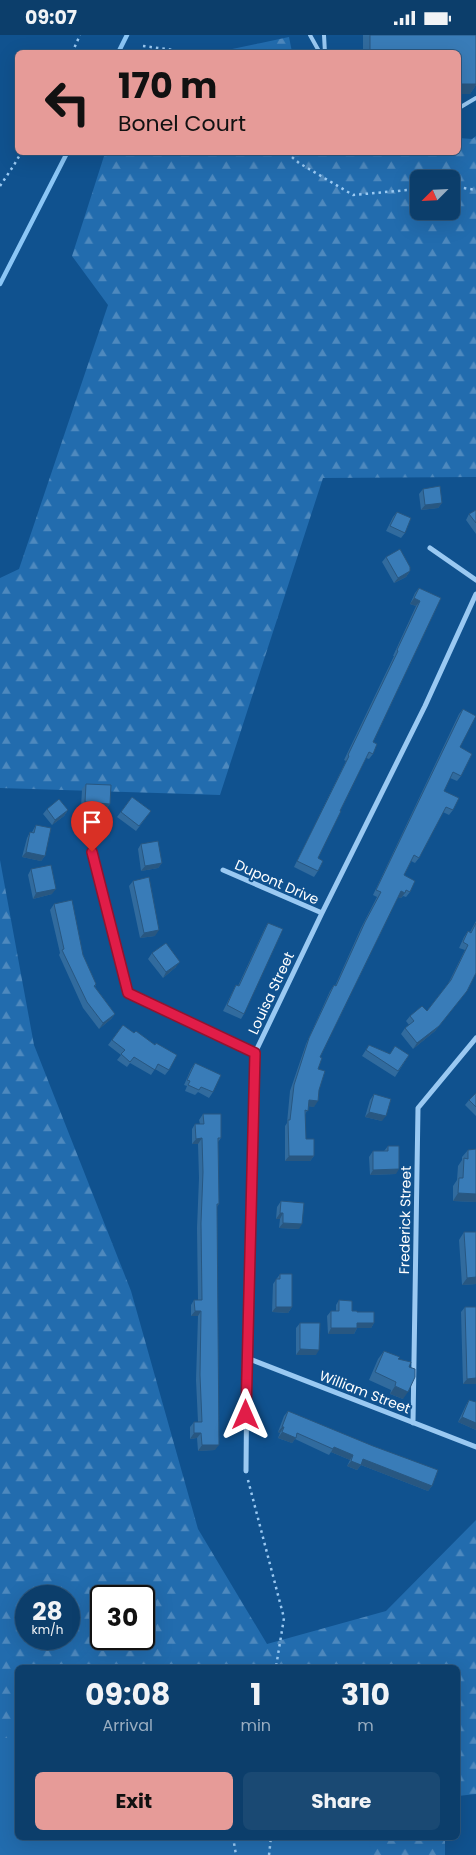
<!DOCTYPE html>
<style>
:root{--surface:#0c3e6b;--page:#1a4973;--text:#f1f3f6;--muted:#9aaec1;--line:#2c577e;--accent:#e69b98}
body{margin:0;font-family:Poppins,sans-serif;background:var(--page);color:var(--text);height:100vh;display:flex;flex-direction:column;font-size:19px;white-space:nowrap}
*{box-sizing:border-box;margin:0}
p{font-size:16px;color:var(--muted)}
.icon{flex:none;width:28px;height:28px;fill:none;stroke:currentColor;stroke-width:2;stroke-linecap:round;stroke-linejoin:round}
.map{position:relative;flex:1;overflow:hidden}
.panel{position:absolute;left:15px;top:1630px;width:445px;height:175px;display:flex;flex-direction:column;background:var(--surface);border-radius:8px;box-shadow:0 5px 20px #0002,0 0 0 1px var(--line)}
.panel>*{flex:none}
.hud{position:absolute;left:15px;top:15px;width:446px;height:105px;border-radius:8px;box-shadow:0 5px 20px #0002,0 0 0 1px var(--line);background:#e69b98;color:#111;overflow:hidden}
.needle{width:32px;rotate:246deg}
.controls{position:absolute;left:410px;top:135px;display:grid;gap:10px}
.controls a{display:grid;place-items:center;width:50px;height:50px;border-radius:8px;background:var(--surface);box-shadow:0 5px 20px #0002,0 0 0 1px var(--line);font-size:25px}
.speed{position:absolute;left:15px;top:1550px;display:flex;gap:10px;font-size:25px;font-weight:700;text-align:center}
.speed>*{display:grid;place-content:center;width:65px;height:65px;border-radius:50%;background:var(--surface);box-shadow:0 5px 20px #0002,0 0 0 1px var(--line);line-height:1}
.speed small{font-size:12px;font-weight:400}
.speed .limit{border:2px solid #111;border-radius:8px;background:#fff;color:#111}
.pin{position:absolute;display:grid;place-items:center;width:42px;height:42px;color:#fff;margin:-51px -21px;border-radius:50% 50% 50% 0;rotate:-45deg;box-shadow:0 0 5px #0007}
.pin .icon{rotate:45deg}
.me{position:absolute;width:55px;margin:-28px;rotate:0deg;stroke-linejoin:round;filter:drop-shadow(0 0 4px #0008)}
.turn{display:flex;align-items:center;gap:18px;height:105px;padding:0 20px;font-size:22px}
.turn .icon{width:65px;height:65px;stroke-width:2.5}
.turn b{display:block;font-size:35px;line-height:42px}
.eta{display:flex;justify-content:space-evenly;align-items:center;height:85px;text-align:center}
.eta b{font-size:30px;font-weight:700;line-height:35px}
.action{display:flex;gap:10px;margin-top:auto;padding:10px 20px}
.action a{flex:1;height:58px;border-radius:8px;background:var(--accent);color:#111;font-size:20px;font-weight:700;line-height:58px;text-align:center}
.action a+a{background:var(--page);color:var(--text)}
.status{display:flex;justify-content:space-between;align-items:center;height:35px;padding:0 25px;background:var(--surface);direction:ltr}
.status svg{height:14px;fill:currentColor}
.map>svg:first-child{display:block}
.forest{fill:url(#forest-firs);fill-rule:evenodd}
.park{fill:#226cae}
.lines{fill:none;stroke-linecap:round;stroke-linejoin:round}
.stream{stroke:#8bc6f6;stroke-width:4.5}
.path{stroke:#9ac9f2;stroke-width:2.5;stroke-dasharray:2.5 4;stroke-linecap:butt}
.lane{stroke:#9ac9f2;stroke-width:4}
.street{stroke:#9ac9f2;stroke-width:5}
.wall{fill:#316b9e}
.shaded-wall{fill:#285781}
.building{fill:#397cb8;stroke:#285781}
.route-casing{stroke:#92132f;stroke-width:12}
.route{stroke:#e11d48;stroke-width:9}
.labels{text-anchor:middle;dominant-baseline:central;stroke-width:4;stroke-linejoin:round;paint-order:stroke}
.street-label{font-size:14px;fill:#fff;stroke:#10528f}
</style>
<div class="status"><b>09:07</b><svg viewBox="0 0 49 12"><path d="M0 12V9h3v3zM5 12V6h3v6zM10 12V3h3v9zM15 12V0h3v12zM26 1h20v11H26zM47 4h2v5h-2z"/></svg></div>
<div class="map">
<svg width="476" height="1820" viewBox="0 0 476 1820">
<defs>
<pattern id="forest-firs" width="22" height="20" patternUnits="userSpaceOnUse" patternTransform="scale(1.25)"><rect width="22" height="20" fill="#226cae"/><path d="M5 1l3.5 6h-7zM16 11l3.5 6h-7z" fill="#4e89be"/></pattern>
</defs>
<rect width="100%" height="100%" fill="#10528f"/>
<path class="forest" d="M289 2 292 17H218Z
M476 101V442L323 443 220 760 0 753V543L19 534 108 270 72 221 105 118H459V103L472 104ZM419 144H451V176H419Z
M0 825 34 1010 131 1256 198 1494 267 1609 386 1576 476 1485V1759L458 1761V1632H18V1802H445V1820H0ZM26 1561H69V1604H26ZM101 1561H144V1604H101Z"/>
<path class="park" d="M0 1703H17L18 1802 369 1803 371 1820H0Z"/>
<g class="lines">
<path class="stream" d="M118 18 127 0
M0 249 67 118"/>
<path class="path" d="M143 11 182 16 184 18
M72 18 80 0
M287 118 299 128 353 160 419 154
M0 151 14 130 21 118
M451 151 476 155
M248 1445 284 1583 276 1632
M233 1802 236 1820
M269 1820 271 1802"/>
<path class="lane" d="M310 0 320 18
M324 0 325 18
M459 73 476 63"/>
<path class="street" d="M430 513 476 545
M92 817 128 958 255 1018
M223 835 322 878
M247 1323 476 1412
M413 1388 418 1073 476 1003
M246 1436 247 1323 255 1018 322 878 425 671 476 559"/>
</g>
<path class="wall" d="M363 0H476V50L470 59H459V18H363Z
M423 454 442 468 438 473 421 475 419 459Z
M476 475V499L466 485 469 479Z
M397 477 405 498 401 503 386 496 393 482Z
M386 522 410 536 406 542 394 548 382 527Z
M419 553 441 563 373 707V719L369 724 366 723 340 776 318 823V836L314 842 294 832 346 726 344 725 394 621H393L416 571 410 569 415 558Z
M463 674 460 712 461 741 457 746 450 743 444 756 453 775 449 780 443 777 419 823 415 828 411 826 404 840 410 857 406 862 403 861 401 863 398 862 320 1022 314 1072 309 1071 305 1080 306 1104 314 1121 310 1126H285V1091L287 1088 290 1056 306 1009 330 956 334 950 335 951 361 893 377 862 373 860 459 679Z
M86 749 110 769 106 774 81 773 82 754Z
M132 762 151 776 136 796 117 782Z
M47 774 68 775 64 781 52 790 43 779Z
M36 790 45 821 41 826 22 822 27 803 30 797H32Z
M141 809 162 828 158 833 141 836 138 814Z
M31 834 52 859 33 864 28 840Z
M133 846 155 901 140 903 129 851Z
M54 869 83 920 96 949 95 952 115 979 111 984 99 994 83 973 59 920 60 918 50 875Z
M476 886V938L463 961 435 996 413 1014 401 999 405 993 409 990 406 986 410 981 427 976 448 949 465 915 459 913 464 902 468 896 470 897Z
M268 888 244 979 241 984 223 976 236 950 238 951 265 893Z
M152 918 176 932 163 943 148 924Z
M123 990 169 1035 165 1040 155 1034 151 1040 130 1028 127 1032 117 1025 121 1020 108 1010Z
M369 1010 390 1019 409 1020 395 1042 362 1021Z
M195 1028 213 1057 209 1063 198 1057 195 1060 185 1056 187 1051 184 1050 191 1034Z
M476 1058V1081L465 1070 469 1065Z
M374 1059 382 1086 365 1082 370 1065Z
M203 1079 221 1103 218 1107 219 1169 217 1172 215 1415 198 1416 197 1403 190 1404V1392L194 1387H198L196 1345 198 1281H191V1270L194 1265H198L197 1193 199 1143 198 1109H192V1094L195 1089H200L199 1085Z
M388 1111 396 1139 370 1140 369 1122 373 1116H384Z
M468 1115 476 1167 453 1166V1151L457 1145 458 1131 462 1125V1122Z
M281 1166 299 1194 279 1193 280 1184H276L277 1172Z
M464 1197H476V1249L462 1250 459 1205Z
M280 1239 292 1272 288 1278 272 1277 273 1249Z
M339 1265 352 1276 357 1277 374 1288 371 1293H357L354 1299H328L327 1281 331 1276H336V1270Z
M465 1272H476V1349H463L461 1277Z
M300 1288 316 1320H296V1293Z
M384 1316 398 1324 409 1332 403 1364 390 1359 391 1355 369 1345 378 1324Z
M469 1365 476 1367V1395L458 1387 466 1370Z
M288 1376 432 1451 428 1456 361 1430 357 1435 347 1431 350 1425 331 1417 329 1420 295 1404 292 1408 278 1403 280 1398 278 1397 284 1381Z"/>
<path class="shaded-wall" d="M459 49H476V50L470 59H459Z
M442 468 438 473 421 475 425 470Z
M410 536 406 542 394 548 398 543Z
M414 563 420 566 416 571 410 569Z
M85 767 110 769 106 774 81 773Z
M68 775 64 781 52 790 55 785Z
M26 817 45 821 41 826 22 822Z
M162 828 158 833 141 836 145 831Z
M56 854 52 859 33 864 36 858Z
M401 856 405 858 401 863 397 862Z
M159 895 155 901 140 903 144 898Z
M180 927 176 932 163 943 166 937Z
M467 956 435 996 413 1014 417 1008Z
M115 979 111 984 99 994 103 988Z
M309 1065 318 1066 314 1072 305 1071Z
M369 1077 386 1081 382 1086 365 1082Z
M202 1103 198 1109H192L196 1104Z
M289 1121H314L310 1126H285Z
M399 1134 396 1139 370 1140 373 1135Z
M458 1158 476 1159V1167L453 1166Z
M280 1178H283L280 1184H276Z
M283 1188 302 1189 299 1194 279 1193Z
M476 1242V1249L462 1250 467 1243Z
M276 1272H292L288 1278 272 1277Z
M195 1276H201L198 1281H191Z
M357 1288H374L371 1293H354Z
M331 1293H357L354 1299H328Z
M300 1314 319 1315 316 1320H296Z
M476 1343V1349H463L467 1344Z
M395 1351 408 1357 403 1364 390 1359Z
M462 1382 476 1388V1395L458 1387Z
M282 1392H284L280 1398 278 1397Z
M282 1397 296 1403 292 1408 278 1403Z
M194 1398H201L197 1403 190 1404Z
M202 1410H219L215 1415 198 1416Z
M334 1412 353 1420 350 1425 331 1417Z
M363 1424 432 1451 428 1456 361 1430 357 1435 347 1431 351 1426Z"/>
<path class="building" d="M370 0H476V49H459V18H370Z
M440 451 442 468 425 470 423 454Z
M476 475V488L469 479Z
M397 477 411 483 405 498 390 491Z
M400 514 410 532V536L398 543 386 522Z
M419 553 441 563 373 707 377 709 373 719 369 717 340 776H341L318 823 323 826 318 836 297 826 349 721 348 720 398 616 397 615 420 566 414 563Z
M463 674 476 681 460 712 472 719 461 741 453 737 444 756 459 763 453 775 446 772 419 823 414 820 404 840 415 846 410 857 406 855 405 858 401 856 320 1022 322 1023 318 1034 325 1036 319 1055 318 1066 309 1065 308 1076 305 1075 306 1104H314V1121H289L288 1085H290L294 1050 309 1003 334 950 336 951 365 887 381 857 376 855Z
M86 749 111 750 110 769 85 767Z
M132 762 151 776 139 791 121 777Z
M59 764 68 775 55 785 47 774Z
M36 790 51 793 45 821 26 817 30 797 34 798Z
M158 806 162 828 145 831 141 809Z
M51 830 56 854 36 858 31 834Z
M149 842 159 895 144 898 133 846Z
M72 865 83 920 96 949 94 951 115 979 103 988 87 967 62 915 64 914 54 869Z
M268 888 283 894 244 979 227 970 236 950 239 951Z
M476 888V938L467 956 439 991 417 1008 405 993 414 986 410 981 422 971 427 976 451 945 468 910 463 907 468 896 471 898Z
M166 908 180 927 166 937 152 918Z
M123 990 134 998 136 996 155 1010 156 1008 177 1020 169 1035 158 1029 155 1035 134 1022 130 1027 121 1019 125 1015 112 1005Z
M369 1010 390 1019 395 1011 409 1020 398 1036 366 1015Z
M195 1028 221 1040 213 1057 201 1052 199 1055 188 1050 190 1046 187 1045Z
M476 1058V1072L469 1065Z
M374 1059 391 1064 386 1081 369 1077Z
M203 1079H221V1103H218L219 1169H217L219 1410H202L201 1398H194V1387H202L200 1340 201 1276H195L194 1265H202L201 1188 203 1137 202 1103 196 1104 195 1089H204Z
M388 1111H399V1134L373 1135V1116H388Z
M476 1114V1159L458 1158 459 1143H463L464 1123 468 1124V1115Z
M281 1166 304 1168 302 1189 283 1188V1178H280Z
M464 1197H476V1242L467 1243Z
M280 1239H292V1272H276V1244H280Z
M339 1265 352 1266V1276H357V1277H374V1288H357V1293H331V1276H339Z
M465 1272H476V1343L467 1344Z
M300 1288H320L319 1315 300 1314Z
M384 1316 400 1322 398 1324 411 1327 409 1332 415 1334V1342L408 1357 395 1351 396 1347 375 1337Z
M469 1365 476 1367V1388L462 1382Z
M288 1376 373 1411 438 1435 432 1451 363 1424 361 1430 351 1426 353 1420 334 1412 333 1414 297 1398 296 1403 282 1397 284 1392H282Z"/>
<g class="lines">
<g class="route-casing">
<path id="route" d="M92 817 128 958 255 1018 246 1380"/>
</g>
<use href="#route" class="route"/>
</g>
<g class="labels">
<g class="street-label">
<text transform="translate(277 847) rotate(24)">Dupont Drive</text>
<text transform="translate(271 958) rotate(-65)">Louisa Street</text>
<text transform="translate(405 1185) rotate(-89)">Frederick Street</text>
<text transform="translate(365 1357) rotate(21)">William Street</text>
</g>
</g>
</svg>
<div class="controls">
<a><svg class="needle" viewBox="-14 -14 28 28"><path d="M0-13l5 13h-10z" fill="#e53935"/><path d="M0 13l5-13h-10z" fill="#9aaec1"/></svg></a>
</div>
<div class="speed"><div>28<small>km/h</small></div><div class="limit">30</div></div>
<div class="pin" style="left:92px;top:817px;background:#d93025"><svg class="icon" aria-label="arrive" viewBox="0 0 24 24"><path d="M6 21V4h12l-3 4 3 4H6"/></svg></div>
<svg class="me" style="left:246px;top:1380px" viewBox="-20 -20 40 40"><path d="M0-17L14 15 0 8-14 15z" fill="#e11d48" stroke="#fff" stroke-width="4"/></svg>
<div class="hud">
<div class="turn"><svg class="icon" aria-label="left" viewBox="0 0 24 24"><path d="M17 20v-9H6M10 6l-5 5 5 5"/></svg><div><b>170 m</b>Bonel Court</div></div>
</div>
<section class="panel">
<div class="eta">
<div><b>09:08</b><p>Arrival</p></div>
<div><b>1</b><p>min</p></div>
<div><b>310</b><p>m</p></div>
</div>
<div class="action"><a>Exit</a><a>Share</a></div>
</section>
</div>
